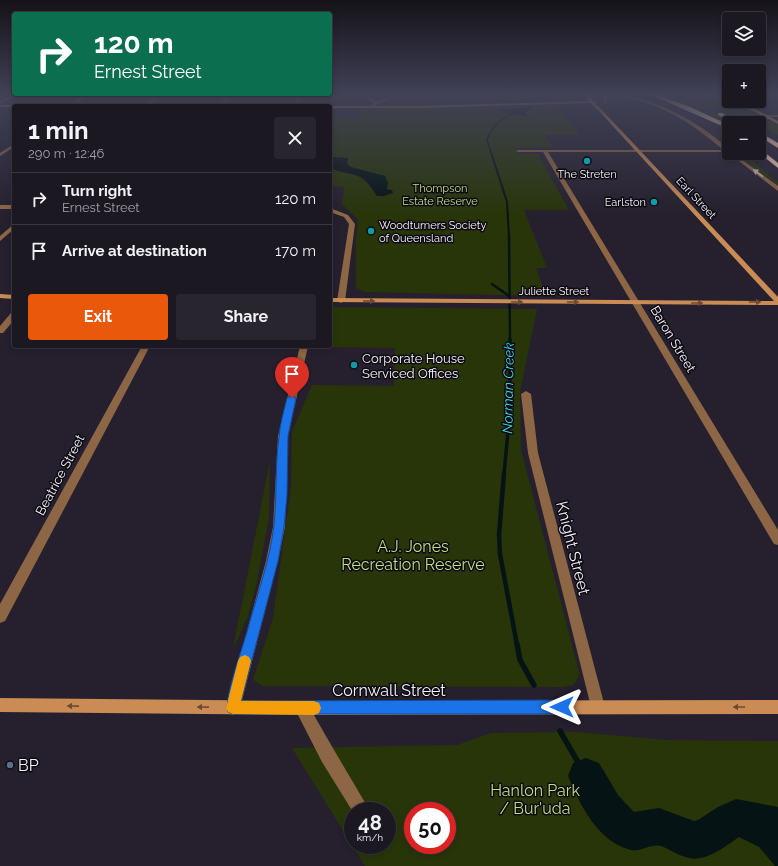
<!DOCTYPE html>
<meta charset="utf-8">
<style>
:root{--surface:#1c1822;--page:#29252f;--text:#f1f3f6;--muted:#a0a0a5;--line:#3a3740;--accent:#ea580c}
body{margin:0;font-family:Raleway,sans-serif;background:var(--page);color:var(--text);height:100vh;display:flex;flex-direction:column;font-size:15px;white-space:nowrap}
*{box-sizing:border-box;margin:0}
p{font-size:13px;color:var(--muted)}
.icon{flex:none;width:22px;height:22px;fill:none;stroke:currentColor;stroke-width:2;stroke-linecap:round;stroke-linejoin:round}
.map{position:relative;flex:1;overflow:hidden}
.drawer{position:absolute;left:12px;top:104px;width:320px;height:244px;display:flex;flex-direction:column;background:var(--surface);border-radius:4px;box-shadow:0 2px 6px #0003,0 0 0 1px var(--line)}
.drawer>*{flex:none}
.banner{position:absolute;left:12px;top:12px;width:320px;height:84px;border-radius:4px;box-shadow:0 2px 6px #0003,0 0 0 1px var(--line);background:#0b6e4f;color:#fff;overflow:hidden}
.tools{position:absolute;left:722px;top:12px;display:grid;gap:8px}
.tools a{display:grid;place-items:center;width:44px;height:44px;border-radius:4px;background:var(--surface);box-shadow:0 2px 6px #0003,0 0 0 1px var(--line);font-size:20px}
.speed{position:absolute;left:344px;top:802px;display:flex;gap:8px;font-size:20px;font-weight:700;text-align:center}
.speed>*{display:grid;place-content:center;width:52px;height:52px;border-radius:50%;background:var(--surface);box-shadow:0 2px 6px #0003,0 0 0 1px var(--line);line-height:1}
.speed small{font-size:10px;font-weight:400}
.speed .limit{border:6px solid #d22;background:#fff;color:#111}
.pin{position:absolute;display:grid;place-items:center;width:34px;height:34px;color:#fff;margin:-41px -17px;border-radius:50% 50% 50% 0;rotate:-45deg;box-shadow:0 0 4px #0007}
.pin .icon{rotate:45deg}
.me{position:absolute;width:44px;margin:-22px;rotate:270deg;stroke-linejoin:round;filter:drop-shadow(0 0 3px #0008)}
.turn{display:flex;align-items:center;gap:14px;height:84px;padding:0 16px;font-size:18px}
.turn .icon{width:52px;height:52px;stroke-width:2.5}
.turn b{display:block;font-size:28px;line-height:34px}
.round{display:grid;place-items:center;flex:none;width:42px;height:42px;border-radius:4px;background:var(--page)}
.head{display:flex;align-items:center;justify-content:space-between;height:68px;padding:0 16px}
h1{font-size:24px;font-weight:700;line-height:30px}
.primary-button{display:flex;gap:8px;margin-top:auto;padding:8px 16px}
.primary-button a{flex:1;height:46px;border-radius:4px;background:var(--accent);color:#fff;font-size:16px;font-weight:700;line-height:46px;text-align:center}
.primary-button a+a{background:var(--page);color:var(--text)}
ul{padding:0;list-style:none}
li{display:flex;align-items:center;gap:12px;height:52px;padding:0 16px;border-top:1px solid var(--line)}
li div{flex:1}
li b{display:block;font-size:15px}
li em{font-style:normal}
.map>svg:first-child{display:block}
.green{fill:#283509;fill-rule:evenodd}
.water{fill:#061315}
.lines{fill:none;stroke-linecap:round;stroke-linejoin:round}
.stream-far5{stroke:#061315;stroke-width:1.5}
.stream-far4{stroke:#061315;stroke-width:2}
.stream-far3{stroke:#061315;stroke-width:2.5}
.stream-far2{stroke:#061315;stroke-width:3.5}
.stream-far1{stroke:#061315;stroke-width:4.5}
.stream{stroke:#061315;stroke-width:5.5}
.river{fill:#061315;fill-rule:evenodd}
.street{fill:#8d6645;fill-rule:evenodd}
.secondary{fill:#ca8b54;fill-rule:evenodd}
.highway{fill:#fad2b3;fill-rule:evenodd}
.oneway{fill:#ccbab3}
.oneway2{fill:#6c4b32}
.route{fill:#1a73e8;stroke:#114b97}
.slow{fill:#f59e0b}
.culture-dot{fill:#0f9aa8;stroke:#0d0b11;stroke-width:1.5}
.service-dot{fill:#5c6f8a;stroke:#0d0b11;stroke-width:1.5}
.labels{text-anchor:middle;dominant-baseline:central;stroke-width:3;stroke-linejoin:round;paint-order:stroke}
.far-poi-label{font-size:11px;fill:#f6f2fc;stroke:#0d0b11}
.far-park-label{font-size:11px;fill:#c1df83;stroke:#0d0b11}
.far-street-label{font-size:11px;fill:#f6f2fc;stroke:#0d0b11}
.street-label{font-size:13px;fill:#f6f2fc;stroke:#0d0b11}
.poi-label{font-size:13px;fill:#f6f2fc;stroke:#0d0b11;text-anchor:start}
.water-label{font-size:14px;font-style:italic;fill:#40d5e9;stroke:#0d0b11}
.near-park-label{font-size:16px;fill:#c1df83;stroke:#0d0b11}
.near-street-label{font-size:16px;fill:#f6f2fc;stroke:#0d0b11}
.near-poi-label{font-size:16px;fill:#f6f2fc;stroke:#0d0b11;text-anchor:start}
</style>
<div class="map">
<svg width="778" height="866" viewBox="0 0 778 866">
<rect width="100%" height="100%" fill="#26202e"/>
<path class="green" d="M414 94H584L578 98 567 99 383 104Z
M656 94C680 94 712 112 734 123H729V124L693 108Z
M675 94H702L743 107 760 115 765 120 778 124V135L759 126V123H752Z
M558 105 580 135H545L552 147 516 148 519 154H538L569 210H524L547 268H536L546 296 365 292 356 288V241L358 220 342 204 344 187 330 186V117H359L360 109Z
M734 153 745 155 778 182V186L771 179 763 175 749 163Z
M330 307 537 309 520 392 521 450 579 672 578 678 573 685 564 687 263 686 253 680 273 618 291 487 292 432 312 385 394 386 395 348 318 347 330 346Z
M270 461 269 518 256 586 248 616 235 645 234 643Z
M576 732 666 740 778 741V866H365L292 748 457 745 491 733ZM353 811H387V845H353ZM413 811H447V845H413Z"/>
<path class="water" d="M534 107 526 112V115L529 117 495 110Z
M333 157 348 158 347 164 351 167 385 176 388 183 387 189 392 190 393 193 384 196H377C372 189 368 181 360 177 351 172 340 174 330 167V159Z
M778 809V866H775L759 847 731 833 717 837 706 838C712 829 721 817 732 814 739 813 744 816 751 816 760 817 770 814 778 809Z"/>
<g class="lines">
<path class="stream-far5" d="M544 99 558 94
M492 156 487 140C493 121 509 115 526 108"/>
<path class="stream-far4" d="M492 155 507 202 509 237"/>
<path class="stream-far3" d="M509 236 510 340
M492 284 509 296"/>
<path class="stream-far2" d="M504 474 510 410V339"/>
<path class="stream-far1" d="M504 473 499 535 500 554 517 645"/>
<path class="stream" d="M517 644 520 660 534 685
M560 731 586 776"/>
<path class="river" d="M586 758 599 763 618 795 634 812 659 808 694 821 698 820 718 807 736 799 778 807V845L739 837C726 846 706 862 689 858 679 856 671 850 661 846 651 843 641 852 631 850 598 842 580 805 568 776L573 763Z"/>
<path class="street" d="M14 94H18L0 104V101Z
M84 94H89L73 106H68Z
M157 94H161L148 106H144Z
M228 94H232L223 106H219Z
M298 94H302L297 106H293Z
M368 94H372L371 98 377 101 402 94H407L377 104 373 108 371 107 374 103 367 99Z
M620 94C660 101 699 122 729 149V153H733L778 186V191L727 152H548L778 530V545L774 544 543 152H518L516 151 518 150H723C696 125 646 93 608 97L607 104 604 103 603 98 606 95Z
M712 94H729V95L711 96Z
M759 94H778V95H759Z
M766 115H778V117H764Z
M14 144V147L0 156V153Z
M0 205H14V209H0Z
M330 208 348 215 355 224 345 301 341 303 337 301 349 224 344 217 330 212Z
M14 224V229L0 241V236Z
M11 313H14V320L3 333H0V326Z
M142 346H150L5 621 0 623V604Z
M300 346H308L288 436 285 527 278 561 240 708 238 713 233 715 228 713 226 708 266 561 273 527 278 436Z
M526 391 531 394 538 453 605 707 603 712 598 714 593 712 591 707 528 453 521 394Z
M302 701 307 703 334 750 370 811 353 812 322 762 297 713 295 708 297 703Z"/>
<path class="secondary" d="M588 94H592V101L598 102 594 103 600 108 778 297V305L330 302V298L774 301 598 110 590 103 420 108H330L329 106H420L588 101 587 98Z
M705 94H709L755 109 778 121V124L753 111Z
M0 105H24L26 106 0 107Z
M0 294 14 295V299L0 298Z
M0 698 302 701 778 700V714L302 715 0 712Z"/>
<path class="highway" d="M649 94H654L688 106 729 125V129Z
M718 113H722L742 123H735L718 115Z
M759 132 778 143V148L759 136Z
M759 148 778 163V168L759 153Z"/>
</g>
<defs><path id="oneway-solid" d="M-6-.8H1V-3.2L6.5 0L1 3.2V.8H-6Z"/></defs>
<use class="oneway" href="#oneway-solid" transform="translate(758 173) rotate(-143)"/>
<g class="oneway2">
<use href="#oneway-solid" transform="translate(369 301)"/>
<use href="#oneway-solid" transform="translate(517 302)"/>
<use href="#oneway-solid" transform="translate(573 302)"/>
<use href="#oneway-solid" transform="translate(755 302)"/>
<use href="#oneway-solid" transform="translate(697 303)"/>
<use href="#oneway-solid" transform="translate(73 706) rotate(-179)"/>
<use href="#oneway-solid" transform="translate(203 707) rotate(-179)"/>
<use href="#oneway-solid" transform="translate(739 707) rotate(180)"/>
</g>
<linearGradient id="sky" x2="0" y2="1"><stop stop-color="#151219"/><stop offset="0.44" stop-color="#414257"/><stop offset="1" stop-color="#414257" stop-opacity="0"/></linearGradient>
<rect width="778" height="215" fill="url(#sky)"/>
<path class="route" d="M292 395 296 398 288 436 287 495 284 527 278 561 241 701 562 700 567 702 569 707 567 712 562 714H233L228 712C223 699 245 642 249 625 258 592 270 559 274 525 277 495 275 466 279 437 280 424 284 411 287 398Z"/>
<path class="slow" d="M245 655 249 657 251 661 241 701H314L319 703 321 708 319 713 314 715 233 714 228 712 226 708 238 661 240 657Z"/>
<g class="culture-dot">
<circle cx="587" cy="161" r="4"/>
<circle cx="654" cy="202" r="4"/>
<circle cx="371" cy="231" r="4"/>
<circle cx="354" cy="365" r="4"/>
</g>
<circle class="service-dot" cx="10" cy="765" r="4"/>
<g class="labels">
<g class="far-poi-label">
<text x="587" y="174">The Streten</text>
<text x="646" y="202" text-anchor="end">Earlston</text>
<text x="379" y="225" text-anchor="start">Woodturners Society<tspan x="379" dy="13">of Queensland</tspan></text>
</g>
<g class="far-park-label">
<text x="440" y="188">Thompson<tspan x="440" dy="13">Estate Reserve</tspan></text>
</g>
<g class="far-street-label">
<text transform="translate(696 198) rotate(47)">Earl Street</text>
<text x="554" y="291">Juliette Street</text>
</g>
<g class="street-label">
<text transform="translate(673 339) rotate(59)">Baron Street</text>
<text transform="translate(60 475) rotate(-62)">Beatrice Street</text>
</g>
<g class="poi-label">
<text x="362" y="358">Corporate House<tspan x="362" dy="15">Serviced Offices</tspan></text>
</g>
<g class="water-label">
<text transform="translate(508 388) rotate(-89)">Norman Creek</text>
</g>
<g class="near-park-label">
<text x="413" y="546">A.J. Jones<tspan x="413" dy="18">Recreation Reserve</tspan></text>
<text x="535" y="790">Hanlon Park<tspan x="535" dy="18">/ Bur'uda</tspan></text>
</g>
<g class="near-street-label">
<text transform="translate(573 548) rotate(76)">Knight Street</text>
<text x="389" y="690">Cornwall Street</text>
</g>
<g class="near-poi-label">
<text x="18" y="765">BP</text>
</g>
</g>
</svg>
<div class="tools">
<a><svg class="icon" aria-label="layers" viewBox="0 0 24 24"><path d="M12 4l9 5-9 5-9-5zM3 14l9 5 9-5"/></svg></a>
<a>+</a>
<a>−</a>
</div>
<div class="speed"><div>48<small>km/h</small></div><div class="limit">50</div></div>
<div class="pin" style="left:292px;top:398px;background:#d93025"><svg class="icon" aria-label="arrive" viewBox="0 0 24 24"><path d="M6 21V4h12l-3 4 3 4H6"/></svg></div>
<svg class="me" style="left:562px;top:707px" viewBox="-20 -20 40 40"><path d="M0-17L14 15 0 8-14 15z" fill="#1a73e8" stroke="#fff" stroke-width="4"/></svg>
<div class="banner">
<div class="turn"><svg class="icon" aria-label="right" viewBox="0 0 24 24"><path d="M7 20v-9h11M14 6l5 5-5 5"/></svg><div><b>120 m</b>Ernest Street</div></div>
</div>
<section class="drawer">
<div class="head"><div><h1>1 min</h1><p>290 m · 12:46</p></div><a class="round"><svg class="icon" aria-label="close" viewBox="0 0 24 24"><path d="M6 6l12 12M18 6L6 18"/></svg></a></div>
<ul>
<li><svg class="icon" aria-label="right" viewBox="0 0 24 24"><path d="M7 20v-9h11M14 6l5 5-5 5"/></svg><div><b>Turn right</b><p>Ernest Street</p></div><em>120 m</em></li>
<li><svg class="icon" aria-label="arrive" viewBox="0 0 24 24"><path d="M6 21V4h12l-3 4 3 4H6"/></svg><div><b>Arrive at destination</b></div><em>170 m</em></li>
</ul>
<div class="primary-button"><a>Exit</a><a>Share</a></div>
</section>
</div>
